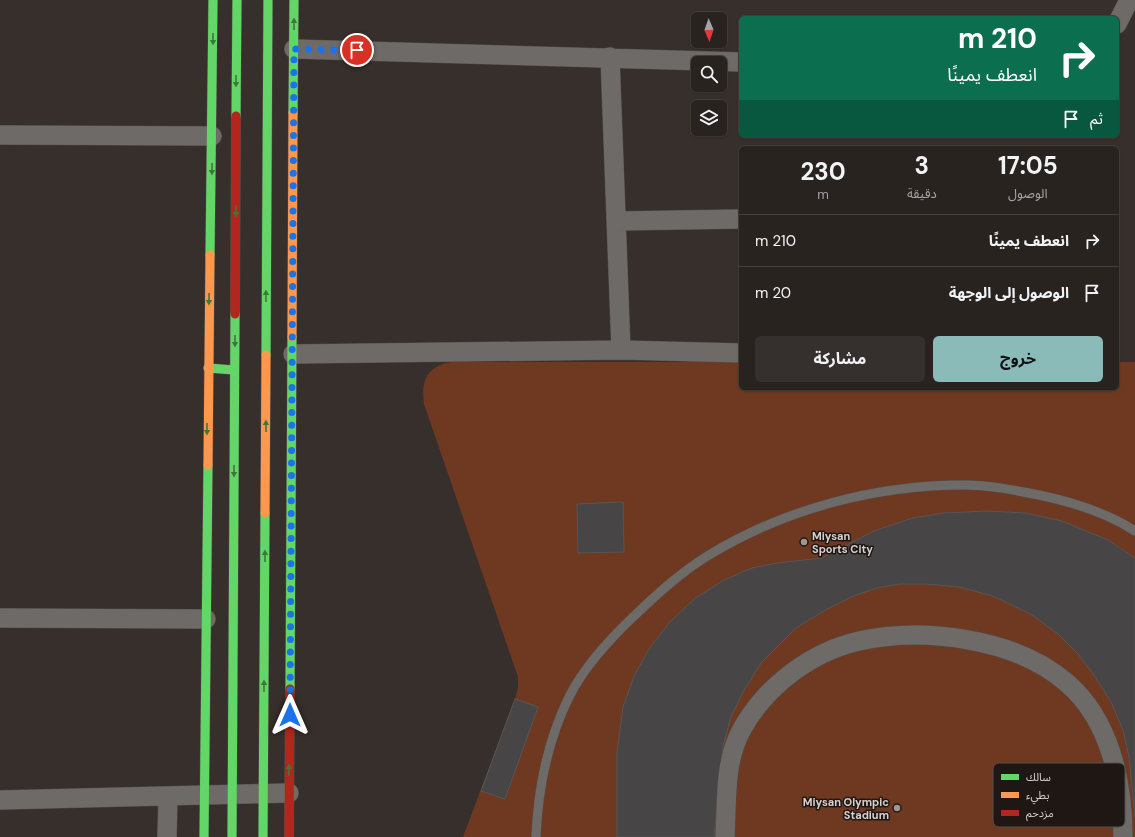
<!DOCTYPE html>
<html lang="ar">
<meta charset="utf-8">
<style>
:root{--surface:#292320;--page:#352f2d;--text:#f1f3f6;--muted:#a5a4a5;--line:#45403e;--accent:#8bbbb9}
body{margin:0;font-family:"DM Sans","Noto Sans Arabic",sans-serif;background:var(--page);color:var(--text);direction:rtl;height:100vh;display:flex;flex-direction:column;font-size:15px;white-space:nowrap}
*{box-sizing:border-box;margin:0}
p{font-size:13px;color:var(--muted)}
.icon{flex:none;width:22px;height:22px;fill:none;stroke:currentColor;stroke-width:2;stroke-linecap:round;stroke-linejoin:round}
.map{position:relative;flex:1;overflow:hidden;direction:ltr}
.drawer{position:absolute;left:739px;top:146px;width:380px;height:244px;display:flex;flex-direction:column;background:var(--surface);border-radius:6px;box-shadow:0 1px 3px #0004,0 0 0 1px var(--line);direction:rtl}
.drawer>*{flex:none}
.guide{position:absolute;left:739px;top:16px;width:380px;height:122px;border-radius:6px;box-shadow:0 1px 3px #0004,0 0 0 1px var(--line);direction:rtl;background:#0b6e4f;color:#fff;overflow:hidden}
.needle{width:26px;rotate:178deg}
.fabs{position:absolute;left:691px;top:12px;display:grid;gap:8px}
.fabs a{display:grid;place-items:center;width:36px;height:36px;border-radius:6px;background:var(--surface);box-shadow:0 1px 3px #0004,0 0 0 1px var(--line);font-size:20px}
.pin{position:absolute;display:grid;place-items:center;width:34px;height:34px;color:#fff;margin:-17px;border:2px solid #fff;border-radius:50%;box-shadow:0 1px 4px #0007}
.me{position:absolute;width:44px;margin:-22px;rotate:0deg;stroke-linejoin:round;filter:drop-shadow(0 0 3px #0008)}
.turn{display:flex;align-items:center;gap:14px;height:84px;padding:0 16px;font-size:18px}
.turn .icon{width:52px;height:52px;stroke-width:2.5}
.turn b{display:block;font-size:28px;line-height:34px}
.then{display:flex;align-items:center;height:38px;padding:0 16px;background:#0003;gap:8px;font-size:15px}
.eta{display:flex;justify-content:space-evenly;align-items:center;height:68px;text-align:center}
.eta b{font-size:24px;font-weight:700;line-height:28px}
.cta{display:flex;gap:8px;margin-top:auto;padding:8px 16px}
.cta a{flex:1;height:46px;border-radius:6px;background:var(--accent);color:#111;font-size:16px;font-weight:700;line-height:46px;text-align:center}
.cta a+a{background:var(--page);color:var(--text)}
ul{padding:0;list-style:none}
li{display:flex;align-items:center;gap:12px;height:52px;padding:0 16px;border-top:1px solid var(--line)}
li div{flex:1}
li b{display:block;font-size:15px}
li em{font-style:normal}
.map>svg:first-child{display:block}
.green{fill:#6f3921}
.building{fill:#474545;stroke:#575656}
.lines{fill:none;stroke-linecap:round;stroke-linejoin:round}
.lane-casing{stroke:#534d49;stroke-width:10}
.street-casing{stroke:#534d49;stroke-width:20}
.fast-casing{stroke:#534d49;stroke-width:10}
.slow-casing{stroke:#534d49;stroke-width:10}
.jam-casing{stroke:#534d49;stroke-width:10}
.lane{stroke:#6e6a68;stroke-width:9}
.street{stroke:#6e6a68;stroke-width:19}
.fast{stroke:#63d668;stroke-width:9}
.slow{stroke:#ff974d;stroke-width:9}
.jam{stroke:#b3261e;stroke-width:9}
.oneway{fill:#40763e}
.route{stroke:#1a73e8;stroke-width:7;stroke-dasharray:0 12.6}
.poi-dot{fill:#a09793;stroke:#1e1714;stroke-width:1.5}
.labels{text-anchor:middle;dominant-baseline:central;stroke-width:3;stroke-linejoin:round;paint-order:stroke}
.poi-label{font-size:11px;font-weight:bold;fill:#d9cfcb;stroke:#1e1714;text-anchor:start}
.key{fill:#1e1714;stroke:#564e4b;stroke-width:1}
.key-label{font-size:11px;fill:#d9cfcb}
</style>
<div class="map">
<svg width="1135" height="837" viewBox="0 0 1135 837">
<rect width="100%" height="100%" fill="#372f2b"/>
<path class="green" d="M451 362H741V388H1117V362H1135V837H463L515 699 518 688V677L424 404C421 381 426 367 451 362Z"/>
<path class="building" d="M623 502 624 552 578 553 577 504Z
M987 511 1025 513 1062 521 1108 540 1135 558V818L1129 757 1123 730 1111 702 1096 678 1078 654 1058 634 1032 615 993 596 959 587 926 584H899L877 588 853 596 827 609 796 628 761 663 743 692 731 717 723 746 714 837H617V753L623 707 634 676 649 649 669 623 694 599 724 580 752 568 777 563 822 558 874 531 913 518 944 513Z
M515 699 538 707 505 799 481 791Z"/>
<g class="lines">
<g class="lane-casing">
<path id="lane" d="M536 837C538 788 548 739 570 695 584 668 611 638 632 618 656 595 681 572 709 555 785 509 875 485 964 485 989 485 1014 490 1039 495 1072 502 1106 512 1135 531"/>
</g>
<g class="street-casing">
<path id="street" d="M1117 24 1129 0
M294 49 741 62
M610 57 621 350
M0 135 212 136
M617 221 741 219
M293 354 621 350 741 353
M0 618 206 619
M0 800 289 793
M167 837 168 796
M725 837C727 801 724 761 742 729 766 686 811 652 859 641 924 627 1015 638 1067 683 1110 720 1123 782 1123 837"/>
</g>
<g class="fast-casing">
<path id="fast" d="M293 113 294 0
M236 116 237 0
M210 255 213 0
M266 355 268 0
M208 368 234 370
M290 689 292 337
M204 837 208 465
M232 837 235 314
M263 837 265 513"/>
</g>
<g class="slow-casing">
<path id="slow" d="M292 337 293 113
M208 465 210 255
M265 513 266 355"/>
</g>
<g class="jam-casing">
<path id="jam" d="M235 314 236 116
M289 837 290 689"/>
</g>
<use href="#lane" class="lane"/>
<use href="#street" class="street"/>
<use href="#fast" class="fast"/>
<use href="#slow" class="slow"/>
<use href="#jam" class="jam"/>
</g>
<defs><path id="oneway-solid" d="M-6-.8H1V-3.2L6.5 0L1 3.2V.8H-6Z"/></defs>
<g class="oneway">
<use href="#oneway-solid" transform="translate(294 24) rotate(-90)"/>
<use href="#oneway-solid" transform="translate(213 39) rotate(90)"/>
<use href="#oneway-solid" transform="translate(236 81) rotate(90)"/>
<use href="#oneway-solid" transform="translate(212 169) rotate(91)"/>
<use href="#oneway-solid" transform="translate(236 211) rotate(90)"/>
<use href="#oneway-solid" transform="translate(266 296) rotate(-90)"/>
<use href="#oneway-solid" transform="translate(209 299) rotate(91)"/>
<use href="#oneway-solid" transform="translate(235 341) rotate(90)"/>
<use href="#oneway-solid" transform="translate(266 426) rotate(-90)"/>
<use href="#oneway-solid" transform="translate(207 429) rotate(90)"/>
<use href="#oneway-solid" transform="translate(234 471) rotate(90)"/>
<use href="#oneway-solid" transform="translate(265 556) rotate(-90)"/>
<use href="#oneway-solid" transform="translate(264 686) rotate(-90)"/>
<use href="#oneway-solid" transform="translate(289 770) rotate(-89)"/>
</g>
<g class="lines">
<path class="route" d="M290 715 294 49 357 50"/>
</g>
<g class="poi-dot">
<circle cx="804" cy="542" r="4"/>
<circle cx="897" cy="808" r="4"/>
</g>
<g class="labels">
<g class="poi-label">
<text x="812" y="536">Miysan<tspan x="812" dy="13">Sports City</tspan></text>
<text x="889" y="802" text-anchor="end">Miysan Olympic<tspan x="889" dy="13">Stadium</tspan></text>
</g>
</g>
<rect x="993" y="763" width="132" height="64" rx="6" class="key"/>
<rect x="1001" y="774" width="18" height="6" fill="#63d668"/>
<rect x="1001" y="792" width="18" height="6" fill="#ff974d"/>
<rect x="1001" y="810" width="18" height="6" fill="#b3261e"/>
<g class="key-label">
<text x="1026" y="781">سالك</text>
<text x="1026" y="799">بطيء</text>
<text x="1026" y="817">مزدحم</text>
</g>
</svg>
<div class="fabs">
<a><svg class="needle" viewBox="-14 -14 28 28"><path d="M0-13l5 13h-10z" fill="#e53935"/><path d="M0 13l5-13h-10z" fill="#a5a4a5"/></svg></a>
<a><svg class="icon" aria-label="search" viewBox="0 0 24 24"><circle cx="10" cy="10" r="6"/><path d="M15 15l6 6"/></svg></a>
<a><svg class="icon" aria-label="layers" viewBox="0 0 24 24"><path d="M12 4l9 5-9 5-9-5zM3 14l9 5 9-5"/></svg></a>
</div>
<div class="pin" style="left:357px;top:50px;background:#d93025"><svg class="icon" aria-label="arrive" viewBox="0 0 24 24"><path d="M6 21V4h12l-3 4 3 4H6"/></svg></div>
<svg class="me" style="left:290px;top:715px" viewBox="-20 -20 40 40"><path d="M0-17L14 15 0 8-14 15z" fill="#1a73e8" stroke="#fff" stroke-width="4"/></svg>
<div class="guide">
<div class="turn"><svg class="icon" aria-label="right" viewBox="0 0 24 24"><path d="M7 20v-9h11M14 6l5 5-5 5"/></svg><div><b>210 m</b>انعطف يمينًا</div></div>
<div class="then">ثم<svg class="icon" aria-label="arrive" viewBox="0 0 24 24"><path d="M6 21V4h12l-3 4 3 4H6"/></svg></div>
</div>
<section class="drawer">
<div class="eta">
<div><b>17:05</b><p>الوصول</p></div>
<div><b>3</b><p>دقيقة</p></div>
<div><b>230</b><p>m</p></div>
</div>
<ul>
<li><svg class="icon" aria-label="right" viewBox="0 0 24 24"><path d="M7 20v-9h11M14 6l5 5-5 5"/></svg><div><b>انعطف يمينًا</b></div><em>210 m</em></li>
<li><svg class="icon" aria-label="arrive" viewBox="0 0 24 24"><path d="M6 21V4h12l-3 4 3 4H6"/></svg><div><b>الوصول إلى الوجهة</b></div><em>20 m</em></li>
</ul>
<div class="cta"><a>خروج</a><a>مشاركة</a></div>
</section>
</div>
